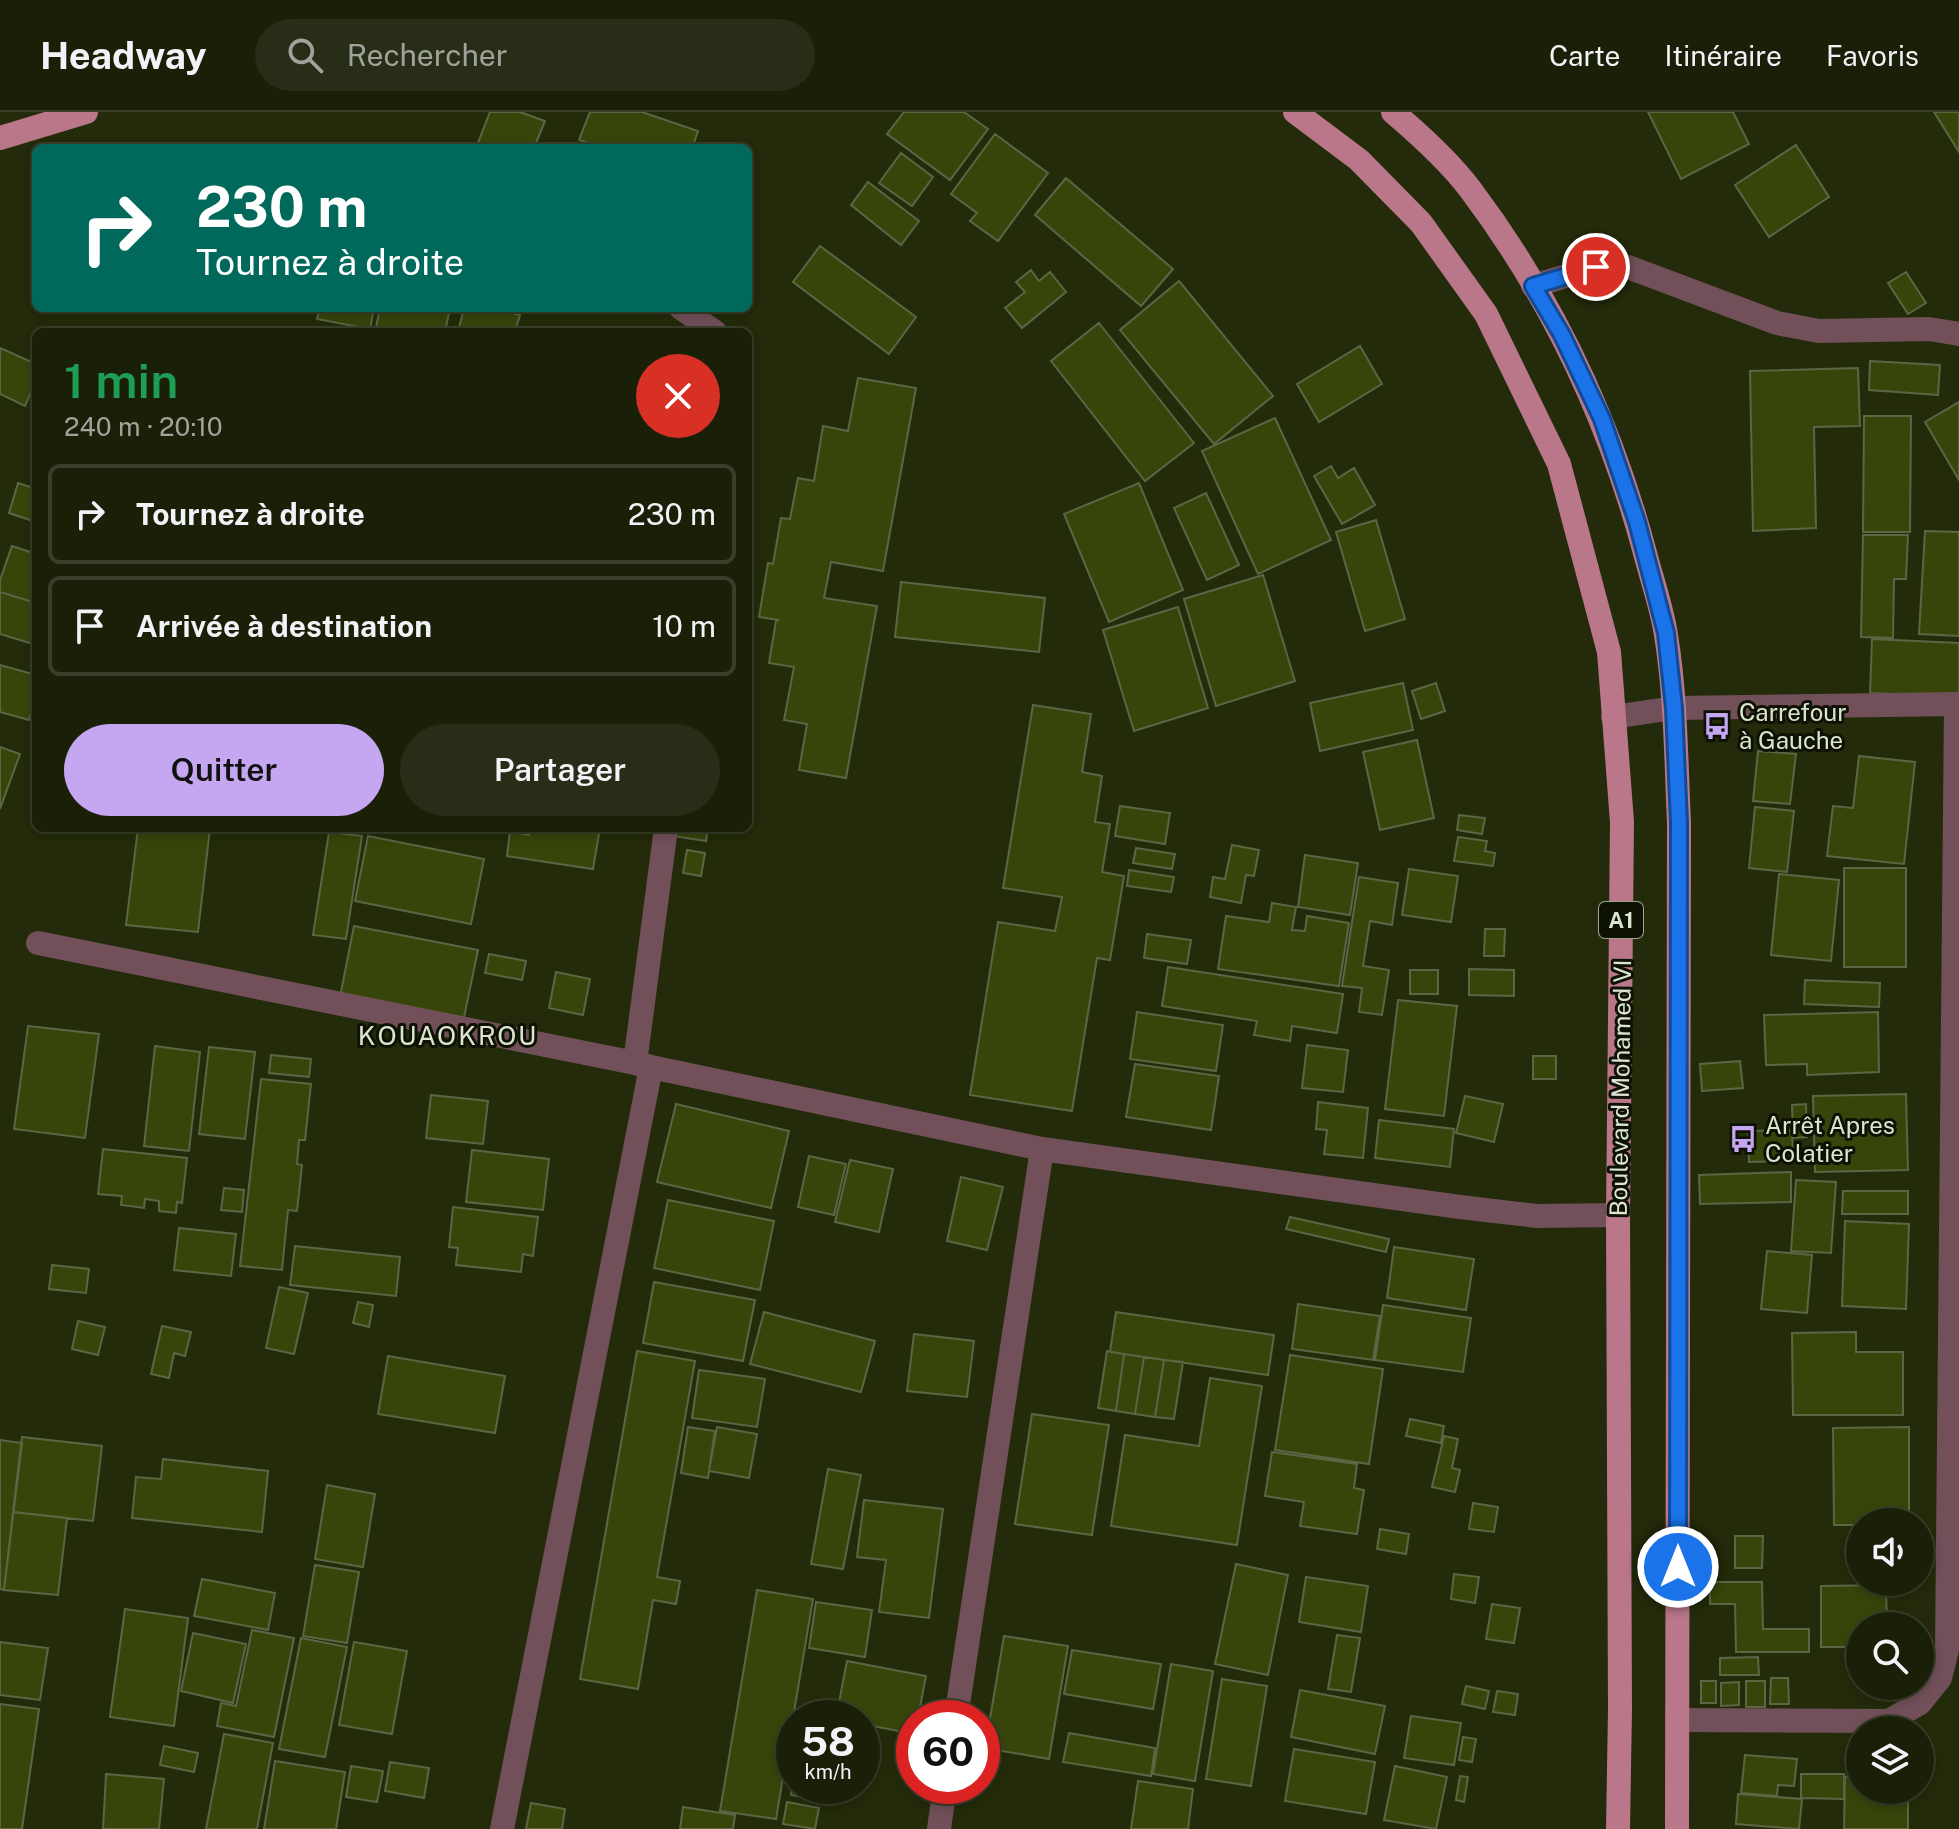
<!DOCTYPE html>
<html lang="fr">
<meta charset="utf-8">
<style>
:root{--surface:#1a2008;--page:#272d16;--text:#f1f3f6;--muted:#9fa39c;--line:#383e29;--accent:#c5a7f1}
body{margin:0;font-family:"Public Sans",sans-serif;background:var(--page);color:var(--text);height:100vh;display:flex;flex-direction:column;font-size:30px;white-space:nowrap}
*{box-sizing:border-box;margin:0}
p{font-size:26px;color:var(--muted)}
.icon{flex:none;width:44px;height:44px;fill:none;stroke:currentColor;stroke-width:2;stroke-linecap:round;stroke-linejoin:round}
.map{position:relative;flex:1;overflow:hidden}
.panel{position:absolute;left:32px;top:216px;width:720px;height:504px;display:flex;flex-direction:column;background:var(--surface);border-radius:12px;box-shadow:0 4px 12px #0003,0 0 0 2px var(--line)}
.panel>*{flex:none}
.hud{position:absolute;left:32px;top:32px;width:720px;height:168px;border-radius:12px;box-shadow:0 4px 12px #0003,0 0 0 2px var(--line);background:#00695c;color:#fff;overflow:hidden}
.fabs{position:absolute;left:1846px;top:1396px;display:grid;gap:16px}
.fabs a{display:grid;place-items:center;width:88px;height:88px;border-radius:50%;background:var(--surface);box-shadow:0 4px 12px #0003,0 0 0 2px var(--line);font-size:40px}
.speed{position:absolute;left:776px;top:1588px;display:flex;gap:16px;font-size:40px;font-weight:700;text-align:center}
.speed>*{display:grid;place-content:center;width:104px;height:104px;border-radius:50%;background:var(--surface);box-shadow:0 4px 12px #0003,0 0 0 2px var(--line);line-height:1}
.speed small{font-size:20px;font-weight:400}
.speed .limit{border:12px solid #d22;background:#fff;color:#111}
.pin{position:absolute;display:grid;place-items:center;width:68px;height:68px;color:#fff;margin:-34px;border:4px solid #fff;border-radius:50%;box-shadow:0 2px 8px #0007}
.me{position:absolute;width:88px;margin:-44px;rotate:0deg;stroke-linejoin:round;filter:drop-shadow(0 0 6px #0008)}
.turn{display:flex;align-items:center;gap:28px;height:168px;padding:0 32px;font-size:36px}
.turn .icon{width:104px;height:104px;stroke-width:2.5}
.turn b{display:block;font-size:56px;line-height:68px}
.round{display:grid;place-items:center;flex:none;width:84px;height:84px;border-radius:42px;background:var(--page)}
.summary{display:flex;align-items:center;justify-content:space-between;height:136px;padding:0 32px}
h1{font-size:48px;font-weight:600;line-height:60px;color:#1e9e55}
.primary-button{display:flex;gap:16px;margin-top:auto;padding:16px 32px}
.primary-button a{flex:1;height:92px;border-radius:48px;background:var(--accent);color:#111;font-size:32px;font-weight:600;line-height:92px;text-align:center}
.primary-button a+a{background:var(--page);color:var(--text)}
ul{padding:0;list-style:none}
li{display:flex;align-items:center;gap:24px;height:100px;margin:0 16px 12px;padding:0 16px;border:4px solid var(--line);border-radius:12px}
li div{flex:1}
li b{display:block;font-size:30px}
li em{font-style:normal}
header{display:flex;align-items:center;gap:48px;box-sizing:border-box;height:112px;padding:0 40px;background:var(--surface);border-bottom:2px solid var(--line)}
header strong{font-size:38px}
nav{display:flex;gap:44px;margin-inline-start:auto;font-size:28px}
.search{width:560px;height:72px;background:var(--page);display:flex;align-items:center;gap:20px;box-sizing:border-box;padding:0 28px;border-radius:44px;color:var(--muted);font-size:30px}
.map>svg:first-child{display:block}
.building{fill:#37450b;stroke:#5b6644;stroke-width:2}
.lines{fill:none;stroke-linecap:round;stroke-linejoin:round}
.street{stroke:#715059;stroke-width:24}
.primary{stroke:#ba7789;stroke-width:24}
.route-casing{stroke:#114b97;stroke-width:20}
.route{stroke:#1a73e8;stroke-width:14}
.labels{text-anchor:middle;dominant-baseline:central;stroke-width:6;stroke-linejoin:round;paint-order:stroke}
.shield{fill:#0e1205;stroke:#9fa593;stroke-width:2}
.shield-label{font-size:22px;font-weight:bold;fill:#dde4d0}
.poi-label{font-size:24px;fill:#dde4d0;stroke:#0e1205;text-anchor:start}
.street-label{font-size:24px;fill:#dde4d0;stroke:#0e1205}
.neighbourhood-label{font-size:26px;letter-spacing:2px;fill:#dde4d0;stroke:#0e1205}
</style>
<header>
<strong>Headway</strong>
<div class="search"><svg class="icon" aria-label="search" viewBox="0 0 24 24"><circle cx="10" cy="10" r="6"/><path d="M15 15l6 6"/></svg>Rechercher</div>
<nav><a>Carte</a><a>Itinéraire</a><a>Favoris</a></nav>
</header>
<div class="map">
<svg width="1959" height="1717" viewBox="0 0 1959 1717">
<rect width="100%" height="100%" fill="#232b0a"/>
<path class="building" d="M490 0H520L545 9 534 36H476Z
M590 0H642L698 19 692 36H603L579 28Z
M904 0H964L988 17 950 68 887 22Z
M1648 0H1733L1749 32 1681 67Z
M1934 0H1959V40Z
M995 22 1048 61 998 129 970 109 977 101 951 82Z
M1796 33 1829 85 1769 125 1735 73Z
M901 41 933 65 912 94 879 71Z
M1066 66 1173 157 1141 194 1035 103Z
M868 70 919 109 901 133 851 93Z
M820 134 916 205 889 242 793 170Z
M1031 158 1039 169 1050 160 1066 180 1022 216 1005 196 1025 180 1016 170Z
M1906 160 1926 191 1908 202 1888 171Z
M1179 169 1273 284 1214 332 1120 218Z
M320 196H374L370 217 317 207Z
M380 196H450L445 220H375Z
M464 196H492L520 203 515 220H458Z
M1099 211 1194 331 1145 369 1051 249Z
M1360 234 1382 272 1319 310 1297 272Z
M0 236 36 252V269L25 294 0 282Z
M1870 249 1940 253 1938 283 1869 278Z
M1858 256 1860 314 1814 315 1816 416 1753 419 1750 259Z
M858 266 916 276 883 459 831 450 824 486 877 494 846 666 799 658 807 612 784 608 794 555 769 551 776 509 779 508 759 505 768 451 773 452 781 406 790 407 798 366 814 369 823 314 848 319Z
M1959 290V368L1925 310Z
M1864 304H1911L1910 420H1863Z
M1275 306 1331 428 1258 462 1202 339Z
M1331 354 1338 366 1354 356 1375 393 1342 412 1314 364Z
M18 371 36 377V410L9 401Z
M1139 371 1183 478 1109 510 1064 402Z
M1206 381 1239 453 1207 468 1174 396Z
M1376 408 1405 507 1365 519 1336 420Z
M1925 419 1959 420V524L1919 522Z
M1863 423H1908L1906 467H1894L1893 526 1861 525Z
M12 434 36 442V491L0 480V468Z
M1263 463 1295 569 1216 594 1184 487Z
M901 470 1045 486 1039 540 895 525Z
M0 480 36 491V533L0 522Z
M1178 495 1208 596 1134 619 1103 518Z
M1872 527 1959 531V585L1870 581Z
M0 553 36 563V581L29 608 0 600Z
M1403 571 1413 618 1320 639 1310 591Z
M1436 571 1445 599 1421 607 1412 579Z
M1033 593 1091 602 1082 660 1102 664 1095 710 1110 712 1102 760 1124 764 1110 848 1097 846 1072 999 970 983 998 810 1055 819 1062 785 1003 776Z
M1417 628 1434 706 1380 718 1363 640Z
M0 635 20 642 0 697Z
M1758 639 1796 642 1790 692 1753 689Z
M1859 644 1915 650 1904 752 1827 744 1833 694 1853 696Z
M1120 694 1170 701 1165 732 1115 724Z
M1755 695 1794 699 1787 760 1749 756Z
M1459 703 1485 706 1482 722 1457 718Z
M138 716H210L198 820 126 813Z
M530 716H600L593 757 507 744 510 719 529 723Z
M675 716H708L706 729 673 724Z
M329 720 362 724 346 827 313 823Z
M368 724 484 747 471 812 355 789Z
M1458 725 1487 729 1485 739 1495 741 1493 754 1454 749Z
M1232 733 1259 738 1254 764 1246 763 1241 791 1210 785 1213 765 1225 767Z
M1136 736 1175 742 1172 757 1133 751Z
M687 738 705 741 701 764 683 761Z
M1305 743 1358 751 1350 803 1298 795Z
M1844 756H1906V855H1844Z
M1409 757 1458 764 1451 810 1402 803Z
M1129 758 1174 765 1171 780 1127 774Z
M1779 762 1839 768 1831 849 1771 843Z
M1359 765 1398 771 1392 813 1370 809 1363 854 1389 858 1382 903 1359 900 1362 876 1342 874Z
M1272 791 1296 795 1292 818 1305 819 1307 804 1349 811 1339 874 1218 857 1226 804 1269 810Z
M354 814 478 838 463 910 340 885Z
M1485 817H1505L1504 844H1484Z
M1147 822 1191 828 1187 852 1144 846Z
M489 842 526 849 522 868 485 861Z
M1168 855 1343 882 1337 921 1292 914 1290 929 1254 923 1257 909 1162 894Z
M1469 857 1514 858V884L1469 883Z
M1410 858H1438V882H1410Z
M556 860 590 867 583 903 549 896Z
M1805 868 1880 871 1879 895 1804 892Z
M1398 888 1457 894 1444 1004 1385 997Z
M1137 900 1223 913 1216 959 1130 947Z
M1878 900 1879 960 1807 963V952L1766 953 1764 903Z
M28 914 99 922 85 1026 14 1017Z
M1307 933 1348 938 1343 980 1302 976Z
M155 934 200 940 189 1039 144 1034Z
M209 935 255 940 245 1027 199 1022Z
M271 943 311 947 309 965 269 961Z
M1533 944H1556V967H1533Z
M1740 949 1743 976 1702 979 1700 952Z
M1135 952 1219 964 1211 1018 1126 1005Z
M261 967 311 972 305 1028H299L297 1052 302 1053 297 1099 288 1098 282 1158 240 1154Z
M1906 982 1908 1058 1815 1060 1813 984Z
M431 983 488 989 483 1032 426 1026Z
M1465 984 1503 992 1494 1030 1456 1021Z
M1318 990 1368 996 1363 1046 1324 1042 1327 1018 1316 1017Z
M676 992 789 1019 771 1096 657 1070Z
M1806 992 1807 1025 1793 1026 1792 993Z
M1379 1008 1454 1017 1450 1055 1375 1046Z
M1792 1018 1793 1049 1749 1050 1748 1019Z
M103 1037 187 1046 182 1091 177 1090 176 1101 159 1099V1089L145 1087 144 1096 121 1093 122 1084 98 1082Z
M472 1038 549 1047 543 1098 466 1090Z
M809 1044 846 1052 834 1103 798 1095Z
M850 1048 893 1057 879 1120 835 1110Z
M1791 1060V1090L1700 1092 1699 1063Z
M961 1065 1003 1075 987 1138 947 1129Z
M1796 1068 1836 1070 1831 1141 1791 1139Z
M224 1076 244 1078 242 1100 221 1098Z
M1843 1079H1908V1102H1842Z
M668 1088 774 1109 760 1178 654 1156Z
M453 1095 538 1105 533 1144 523 1142 521 1160 456 1153 458 1136 449 1135Z
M1290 1105 1389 1127 1386 1140 1286 1117Z
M1845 1109 1909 1112 1906 1197 1842 1194Z
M179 1116 236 1122 231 1164 174 1158Z
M295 1134 400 1145 396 1184 290 1173Z
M1394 1135 1474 1147 1466 1198 1387 1186Z
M1767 1139 1812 1143 1807 1201 1761 1197Z
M52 1153 89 1157 86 1181 49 1177Z
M654 1170 755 1188 743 1249 643 1231Z
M279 1175 308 1181 294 1242 266 1236Z
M358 1190 373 1193 369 1215 353 1211Z
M1298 1192 1380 1204 1373 1248 1292 1237Z
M1383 1193 1471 1206 1463 1260 1375 1248Z
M764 1200 875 1229 861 1280 750 1252Z
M1116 1200 1274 1223 1268 1263 1110 1240Z
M78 1209 105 1215 98 1243 72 1237Z
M162 1214 191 1220 185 1244 174 1241 169 1266 151 1262Z
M1856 1220V1240H1903V1303H1793L1792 1221Z
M914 1222 974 1229 967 1285 907 1279Z
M637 1239 695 1249 657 1465 680 1469 676 1492 653 1488 638 1577 580 1567Z
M1107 1239 1124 1242 1116 1299 1098 1296Z
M1124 1242 1144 1245 1135 1302 1116 1299Z
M1290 1243 1383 1257 1369 1352 1275 1338Z
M388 1244 505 1264 495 1321 378 1302Z
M1144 1245 1164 1248 1155 1305 1135 1302Z
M1164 1248 1183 1250 1174 1307 1155 1305Z
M699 1258 765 1267 757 1315 692 1306Z
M1210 1266 1262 1274 1237 1433 1111 1414 1125 1323 1199 1334Z
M1032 1302 1109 1313 1092 1423 1015 1412Z
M1410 1307 1444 1314 1441 1331 1406 1324Z
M688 1315 715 1319 708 1366 681 1361Z
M717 1315 757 1322 749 1366 709 1359Z
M1909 1315V1410H1860V1413H1834L1833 1316Z
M1444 1324 1458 1327 1452 1356 1460 1358 1455 1380 1432 1375Z
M22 1325 102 1334 93 1409 13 1400Z
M0 1328 22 1331 4 1478 0 1477Z
M1272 1340 1357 1352 1354 1376 1364 1378 1357 1422 1300 1414 1304 1390 1265 1384Z
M163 1347 268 1359 262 1420 132 1406 136 1365 161 1367Z
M828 1357 861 1363 843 1457 811 1452Z
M327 1373 375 1382 363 1455 315 1447Z
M864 1388 943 1397 929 1506 879 1500 886 1448 857 1445Z
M1473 1391 1498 1395 1494 1420 1469 1417Z
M13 1400 67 1406 58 1483 4 1478Z
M1380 1417 1409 1422 1406 1442 1377 1437Z
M1735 1424H1763L1762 1456H1735Z
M1236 1452 1288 1463 1268 1563 1215 1552Z
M315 1453 359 1460 347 1531 303 1524Z
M1454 1462 1479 1465 1475 1491 1451 1487Z
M1306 1465 1368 1474 1361 1520 1299 1510Z
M202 1467 275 1481 268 1518 194 1504Z
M1710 1470H1762L1763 1517H1809V1540H1736L1735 1492H1710Z
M1886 1473 1887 1514H1860V1535H1821V1474Z
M757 1478 813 1487 776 1707 720 1699Z
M816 1490 872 1498 865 1545 809 1536Z
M1492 1492 1520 1496 1514 1531 1486 1527Z
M125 1497 188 1506 174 1614 110 1605Z
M252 1518 294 1526 274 1625 217 1614 221 1591 236 1594Z
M193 1521 246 1532 233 1591 181 1579Z
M1337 1523 1360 1526 1351 1580 1328 1577Z
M1004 1524 1068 1534 1049 1647 985 1636Z
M301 1526 347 1535 325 1645 279 1637Z
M0 1530 48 1536 40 1588 0 1583Z
M354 1530 407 1539 392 1622 339 1613Z
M1072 1538 1161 1552 1153 1597 1064 1582Z
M1758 1545 1759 1563H1720V1546Z
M847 1549 926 1564 918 1606H914V1622L862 1612V1606H836Z
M1171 1552 1213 1559 1195 1669 1153 1662Z
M1771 1566H1788L1789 1592H1770Z
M1222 1567 1267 1574 1251 1674 1206 1667Z
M1701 1569H1716V1591H1701Z
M1746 1569H1765V1595H1746Z
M1739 1570V1593L1721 1594V1571Z
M1466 1574 1489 1579 1485 1597 1462 1592Z
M1300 1578 1385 1594 1375 1642 1291 1625Z
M1497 1579 1518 1582 1515 1603 1493 1600Z
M0 1592 39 1597 22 1717H0Z
M1411 1604 1461 1611 1454 1653 1404 1646Z
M1069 1621 1155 1636 1151 1664 1063 1650Z
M224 1622 273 1631 257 1717H206Z
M1463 1625 1476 1627 1472 1650 1459 1648Z
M164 1634 198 1641 194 1660 160 1653Z
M1294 1637 1375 1650 1366 1702 1285 1689Z
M1745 1643 1797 1647 1794 1674 1778 1673 1777 1684 1741 1681Z
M275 1649 345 1660 336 1717H264Z
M390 1650 429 1656 424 1686 385 1679Z
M351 1654 383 1659 377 1690 346 1685Z
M1395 1654 1447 1665 1436 1717 1384 1708Z
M106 1662 164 1667 159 1717H103Z
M794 1662V1674H833L830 1690 791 1683Z
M1801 1662H1844V1687L1801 1686Z
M1460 1664 1468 1665 1464 1690 1456 1688Z
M1845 1665H1860V1678H1908V1717H1844Z
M1138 1669 1193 1677 1188 1717H1131Z
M1738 1682 1802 1687 1799 1717 1736 1712Z
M787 1690 819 1696 815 1717 783 1712Z
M531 1691 565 1697 562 1717H526Z
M683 1695 735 1703 733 1717H680Z"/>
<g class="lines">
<path class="street" d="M1533 174 1596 155H1628L1777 211 1819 219 1929 217 1959 222
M681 196 715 220
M1613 605 1674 596 1959 592
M38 831 635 951
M651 955 1042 1037 1460 1095 1537 1104 1618 1103
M956 1606 1042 1037
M1677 1608 1889 1609 1920 1591 1940 1566 1947 1538 1956 592
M502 1717 651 955 635 951 666 716
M939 1717 945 1674"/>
<path class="primary" d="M1295 0 1359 48 1421 111 1486 202 1559 352 1609 540 1622 710 1618 1103 1620 1598 1618 1717
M1393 0C1420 23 1449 49 1470 77 1552 186 1610 310 1645 441 1652 468 1662 496 1666 523 1676 585 1676 648 1679 711L1677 1717
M0 26 86 0"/>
</g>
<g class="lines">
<g class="route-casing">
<path id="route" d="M1596 155 1533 174 1562 223 1602 307 1637 410 1666 521 1674 596 1679 711 1678 1455"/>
</g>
<use href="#route" class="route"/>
</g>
<defs>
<g id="bus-bare" transform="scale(2.16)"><path d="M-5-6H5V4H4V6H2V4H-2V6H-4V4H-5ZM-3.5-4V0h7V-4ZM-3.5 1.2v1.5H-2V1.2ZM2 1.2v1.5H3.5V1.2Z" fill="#c5a7f1" stroke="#0e1205" stroke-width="2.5" paint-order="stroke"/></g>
</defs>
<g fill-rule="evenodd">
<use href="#bus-bare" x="1717" y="614"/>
<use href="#bus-bare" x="1743" y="1027"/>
</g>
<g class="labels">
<rect class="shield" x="1599" y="790" width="44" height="36" rx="6"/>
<g class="shield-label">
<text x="1621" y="808">A1</text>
</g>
<g class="poi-label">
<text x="1739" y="600">Carrefour<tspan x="1739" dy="28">à Gauche</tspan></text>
<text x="1765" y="1013">Arrêt Apres<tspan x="1765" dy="28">Colatier</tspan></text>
</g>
<g class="street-label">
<text transform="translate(1620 976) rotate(-89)">Boulevard Mohamed VI</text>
</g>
<g class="neighbourhood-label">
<text x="448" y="923">KOUAOKROU</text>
</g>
</g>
</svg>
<div class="fabs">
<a><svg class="icon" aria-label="sound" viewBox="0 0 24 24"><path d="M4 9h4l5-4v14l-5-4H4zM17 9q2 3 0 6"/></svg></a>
<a><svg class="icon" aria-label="search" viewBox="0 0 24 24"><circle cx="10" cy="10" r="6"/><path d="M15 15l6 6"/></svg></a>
<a><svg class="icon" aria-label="layers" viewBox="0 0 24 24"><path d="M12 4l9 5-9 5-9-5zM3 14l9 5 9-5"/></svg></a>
</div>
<div class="speed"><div>58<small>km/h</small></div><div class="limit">60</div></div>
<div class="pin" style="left:1596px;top:155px;background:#d93025"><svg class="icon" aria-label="arrive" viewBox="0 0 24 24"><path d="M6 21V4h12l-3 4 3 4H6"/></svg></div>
<svg class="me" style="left:1678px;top:1455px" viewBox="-20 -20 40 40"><circle r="17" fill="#1a73e8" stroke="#fff" stroke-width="3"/><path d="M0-11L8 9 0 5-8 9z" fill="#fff"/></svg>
<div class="hud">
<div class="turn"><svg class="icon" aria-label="right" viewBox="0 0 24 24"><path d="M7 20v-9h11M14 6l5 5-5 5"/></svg><div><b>230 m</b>Tournez à droite</div></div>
</div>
<section class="panel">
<div class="summary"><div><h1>1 min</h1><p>240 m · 20:10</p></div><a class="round" style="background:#d93025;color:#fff"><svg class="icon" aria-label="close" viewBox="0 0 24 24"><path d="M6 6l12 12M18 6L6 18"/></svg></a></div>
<ul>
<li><svg class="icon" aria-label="right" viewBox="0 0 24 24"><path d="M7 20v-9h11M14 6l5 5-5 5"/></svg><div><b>Tournez à droite</b></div><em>230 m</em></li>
<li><svg class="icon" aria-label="arrive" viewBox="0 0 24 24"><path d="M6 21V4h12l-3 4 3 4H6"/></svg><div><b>Arrivée à destination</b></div><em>10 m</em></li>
</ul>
<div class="primary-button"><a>Quitter</a><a>Partager</a></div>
</section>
</div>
